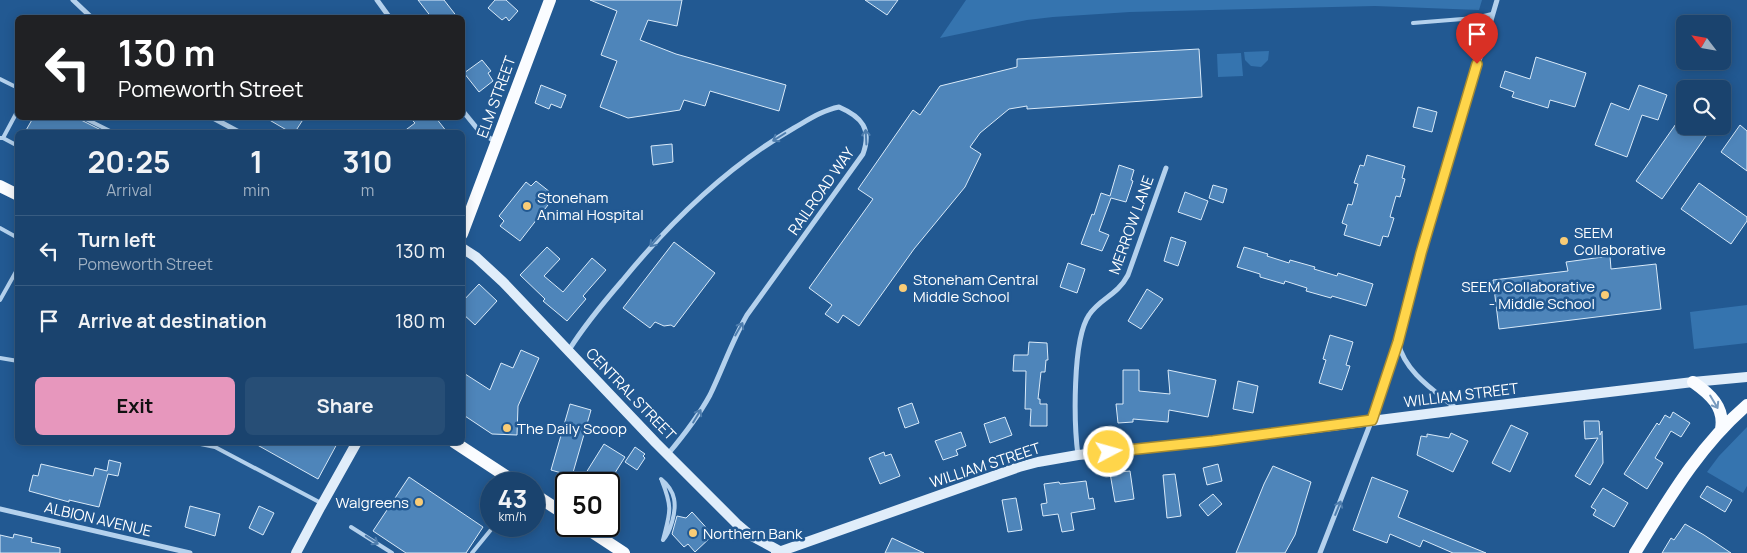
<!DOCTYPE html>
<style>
:root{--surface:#1a436e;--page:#274e76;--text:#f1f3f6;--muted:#9fb0c2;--line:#385c81;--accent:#e797bd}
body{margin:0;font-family:Manrope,sans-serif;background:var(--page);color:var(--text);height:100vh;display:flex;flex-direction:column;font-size:19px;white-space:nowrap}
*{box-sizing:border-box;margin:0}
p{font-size:16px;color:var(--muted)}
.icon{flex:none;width:28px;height:28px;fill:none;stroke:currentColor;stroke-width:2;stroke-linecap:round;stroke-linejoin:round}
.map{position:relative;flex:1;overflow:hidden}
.side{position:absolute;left:15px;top:130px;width:450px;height:315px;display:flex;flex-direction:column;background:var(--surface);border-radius:8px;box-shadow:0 2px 12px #0003,0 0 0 1px var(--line)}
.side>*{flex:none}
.hud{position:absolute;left:15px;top:15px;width:450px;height:105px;border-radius:8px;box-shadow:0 2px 12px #0003,0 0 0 1px var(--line);background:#202124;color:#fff;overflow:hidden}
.needle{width:32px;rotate:301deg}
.tools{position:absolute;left:1676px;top:15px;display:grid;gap:10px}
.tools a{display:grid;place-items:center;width:55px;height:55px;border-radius:8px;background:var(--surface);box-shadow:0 2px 12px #0003,0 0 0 1px var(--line);font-size:25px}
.speed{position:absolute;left:480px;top:472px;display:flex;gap:10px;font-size:25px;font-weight:700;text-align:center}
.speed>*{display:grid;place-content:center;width:65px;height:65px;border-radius:50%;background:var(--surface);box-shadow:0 2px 12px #0003,0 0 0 1px var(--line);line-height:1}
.speed small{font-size:12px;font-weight:400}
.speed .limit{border:2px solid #111;border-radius:8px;background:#fff;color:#111}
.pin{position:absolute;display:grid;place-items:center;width:42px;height:42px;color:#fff;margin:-51px -21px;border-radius:50% 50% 50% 0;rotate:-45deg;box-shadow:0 0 5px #0007}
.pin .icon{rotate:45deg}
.me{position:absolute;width:55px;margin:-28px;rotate:84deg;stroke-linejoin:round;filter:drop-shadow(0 0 4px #0008)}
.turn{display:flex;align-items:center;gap:18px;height:105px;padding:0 20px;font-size:22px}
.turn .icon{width:65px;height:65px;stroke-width:2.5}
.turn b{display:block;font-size:35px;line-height:42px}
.eta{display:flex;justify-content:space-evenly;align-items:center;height:85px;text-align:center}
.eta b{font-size:30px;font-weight:700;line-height:35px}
.primary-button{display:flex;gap:10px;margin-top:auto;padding:10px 20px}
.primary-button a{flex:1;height:58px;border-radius:8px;background:var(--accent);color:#111;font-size:20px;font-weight:700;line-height:58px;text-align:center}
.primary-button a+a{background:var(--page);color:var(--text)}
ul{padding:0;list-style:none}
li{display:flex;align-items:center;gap:15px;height:70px;padding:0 20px;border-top:1px solid var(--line)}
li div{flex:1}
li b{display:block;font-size:19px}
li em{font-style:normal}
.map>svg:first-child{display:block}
.green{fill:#3574af}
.building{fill:#4e85ba;stroke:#d9eaf9}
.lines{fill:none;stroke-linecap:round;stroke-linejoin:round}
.lane{stroke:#b4d1ed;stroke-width:4}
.street{stroke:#b4d1ed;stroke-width:5}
.secondary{stroke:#e0edfa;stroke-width:10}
.primary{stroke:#fafcff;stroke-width:12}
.oneway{stroke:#4e7dad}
.oneway2{stroke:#789abe}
.route-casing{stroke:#a68a30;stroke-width:12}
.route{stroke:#ffd54a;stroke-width:9}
.poi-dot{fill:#f9cc76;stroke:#225992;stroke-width:2}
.labels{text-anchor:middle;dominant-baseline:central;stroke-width:5;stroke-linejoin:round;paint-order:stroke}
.street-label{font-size:15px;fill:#fff;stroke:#225992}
.poi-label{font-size:15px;fill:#fff;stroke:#225992;text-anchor:start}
</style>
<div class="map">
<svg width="1747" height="553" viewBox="0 0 1747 553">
<rect width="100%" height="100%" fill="#225992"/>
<path class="green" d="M966 0H1482L1479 10 1375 6 1130 12 1053 17 1027 20 940 38Z
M1269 51 1268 60 1261 67 1251 66 1245 60 1244 52Z
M1241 53 1243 76 1218 77 1217 54Z
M1747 305V343L1694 349 1690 312Z
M1747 427V486L1743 493 1707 472 1719 456Z"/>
<path class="building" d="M418 0H444L458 18H432Z
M495 0H506L518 11 509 21 506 17 502 20 488 8Z
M590 0H682L677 26 648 20 640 40 676 54 786 85 779 111 710 91 705 106 684 100 680 110 628 118 600 107 617 61 601 55 617 11Z
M865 0H898L887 15Z
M1199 49 1202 97 1027 109V106L1009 109 980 133 970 147 981 154 965 187 914 249 859 326 843 315 838 323 825 314 832 305 809 288 873 199 858 189 913 110 920 115 940 86 1017 67V59Z
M1536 57 1586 73 1575 107 1550 100 1548 108 1512 97 1514 92 1500 87 1505 71 1530 79Z
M482 60 491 71 488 73 493 81 479 92 464 73Z
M541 85 566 95 561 108 551 104 549 109 535 103Z
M1639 85 1667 95 1658 120 1642 115 1627 157 1595 145 1611 103 1629 110Z
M1418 107 1437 112 1432 132 1413 127Z
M1685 111V126H1713L1662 199 1636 181Z
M33 118H77L105 132H25Z
M266 118H304L295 132H290Z
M410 118H436L447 132H403L415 123Z
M1740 125 1747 131V171L1721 152Z
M672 144 673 162 653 165 651 146Z
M1367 155 1405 166 1402 178 1405 179 1400 197 1396 196 1390 217 1394 218 1388 237 1383 236 1380 246 1344 235 1347 225 1342 223 1348 204 1352 205 1358 184 1354 183 1360 165 1364 166Z
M1119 165 1134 170 1131 180 1133 181 1126 202 1111 198 1099 231 1109 235 1102 251 1081 244 1092 214 1094 215 1101 193 1110 196Z
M536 181 555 196 520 241 500 226 504 221 499 216 526 182 531 186Z
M1699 183 1747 217V221L1731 244 1681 209Z
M1213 185 1227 189 1223 203 1209 198Z
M1185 192 1208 201 1201 220 1178 212Z
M1171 237 1186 242 1178 266 1164 261Z
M674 242 715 273 674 327 671 325 664 326 655 322 650 328 623 308Z
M547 247 560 259 544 276 563 292 592 258 606 270 583 296 586 299 567 321 543 301 545 299 520 275Z
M1244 247 1268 254 1267 256 1289 263 1290 260 1315 267 1314 269 1337 276 1338 273 1373 284 1366 306 1332 296 1331 298 1306 291 1307 288 1285 281 1284 284 1260 277V274L1237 267Z
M1610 256 1611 269 1656 264 1661 309 1499 329 1493 280 1568 271 1566 262Z
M1068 263 1085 269 1077 293 1060 287Z
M479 284 497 301 475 325 462 313V302Z
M1147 289 1163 299 1141 329 1128 321Z
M1330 335 1353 342 1346 365 1350 366 1342 390 1319 383 1326 360 1323 359Z
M1029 342 1047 343 1048 360H1046L1045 372H1041L1038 399H1040V404H1047V426H1030L1031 409H1025L1026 371H1013L1014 355H1028Z
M521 350 539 358 518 406 517 435 492 434 462 414V372L490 390 501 363 513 368Z
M1123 370H1139V391L1170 394 1168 370 1216 380 1208 417 1169 410 1168 422 1133 419V422L1118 423 1116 404H1123Z
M1238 381 1258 386 1253 413 1233 409Z
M912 403 919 423 905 428 898 408Z
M570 404 591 410 572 476 551 470Z
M1673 412 1690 423 1681 437 1671 431 1655 458 1663 463 1647 489 1624 474 1657 423 1659 425 1665 415 1670 418Z
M1005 417 1012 435 990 443 984 424Z
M1584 421H1599L1600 435 1602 431 1603 463 1590 485 1575 476 1598 438 1585 439Z
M1511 425 1528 433 1510 472 1492 463Z
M961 432 966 446 956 450 958 455 943 460 935 441Z
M1451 433 1468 441 1453 472 1417 455 1421 436 1427 437V434L1449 438Z
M252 442H338L318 479Z
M604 444 625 457 608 484H579Z
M635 447 645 454 643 456 645 458 637 470 625 462Z
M884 452 885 456 891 454 900 476 880 484 869 458Z
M109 460 121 463 118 476 108 474 99 507 69 500V502L29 491 33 475 38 476 41 464 93 476 95 468 107 471Z
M1218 464 1222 481 1207 485 1203 468Z
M1273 466 1311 482 1295 535 1285 553H1236L1264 484Z
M1130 471 1134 499 1115 502 1110 473Z
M1175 474 1181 516 1167 518 1163 475Z
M409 477 483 527 466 553H406L373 531Z
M1372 477 1408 491 1398 517 1486 553H1453L1423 540 1420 547 1390 534 1387 543 1353 530Z
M1086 481 1089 499 1093 498 1095 509 1071 513 1074 530 1062 532 1058 514 1043 516 1041 504 1047 503 1044 484 1059 482 1060 484Z
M1707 486 1732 500 1725 512 1700 497Z
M1603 488 1628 503 1614 527 1593 515 1596 510 1591 507Z
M1213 494 1222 504 1208 516 1199 505Z
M1016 498 1022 530 1008 532 1002 500Z
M190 506 220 514 215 536 185 527Z
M259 506 274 513 263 535 249 528Z
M692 512 713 535 695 552 688 544 684 547 672 534 677 516 686 518Z
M1685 524 1704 535 1731 553H1662L1671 538 1674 540Z
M14 534 32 538 31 542 60 548V553H0V535L13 538Z
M892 538 924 553H885Z"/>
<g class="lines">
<path class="lane" d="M1413 23 1475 18 1492 14
M0 79 18 88
M84 118 112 132
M0 138H3L18 110
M3 138 18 146
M0 228 18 238
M0 300 18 268
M0 358 18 361
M191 442 215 447
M217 442 215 447 321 503
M661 479C676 491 677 505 672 522 670 529 668 535 663 540
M662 481C673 509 670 512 663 540
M351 527 392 553
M472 553 494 526"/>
<path class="street" d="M73 0 92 18
M377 0 390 18
M462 110 480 132 496 142
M213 118 239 132
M1398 342C1405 373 1435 391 1457 409
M569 350C584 326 603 303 622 281 671 221 726 167 794 128 808 120 823 110 839 107 862 117 872 129 863 154L747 315C732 341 723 368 710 395 698 417 684 435 668 454
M1078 455C1074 425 1072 340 1089 315 1100 298 1117 296 1128 275L1166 168
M0 509 190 553
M1320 553 1378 404 1497 0"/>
<path class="secondary" d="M462 248 476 257 503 282 656 443 737 524 750 535 783 553
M296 553 320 508 357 442
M776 553 1019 467 1038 462 1078 455 1213 441 1458 410 1693 382 1747 377"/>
<path class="primary" d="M0 186 18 195
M462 234 550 0
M1693 382C1710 394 1725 407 1721 429
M454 442 518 484
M534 494 566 515
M583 526 624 553
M1635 553C1668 500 1699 446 1747 405"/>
</g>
<defs><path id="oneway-shaft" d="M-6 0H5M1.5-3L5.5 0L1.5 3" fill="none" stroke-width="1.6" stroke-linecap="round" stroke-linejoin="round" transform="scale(1.25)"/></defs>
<g class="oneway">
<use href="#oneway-shaft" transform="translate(779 137) rotate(148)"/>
<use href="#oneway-shaft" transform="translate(866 137) rotate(-93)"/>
<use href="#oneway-shaft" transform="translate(655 241) rotate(132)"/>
<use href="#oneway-shaft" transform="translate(739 329) rotate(-60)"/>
<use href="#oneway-shaft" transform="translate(697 416) rotate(-59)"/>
<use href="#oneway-shaft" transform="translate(1338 508) rotate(-68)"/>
<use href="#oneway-shaft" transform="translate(372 540) rotate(33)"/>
</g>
<use class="oneway2" href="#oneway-shaft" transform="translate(1714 402) rotate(59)"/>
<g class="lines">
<g class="route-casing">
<path id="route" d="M1109 452 1213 441 1372 420 1398 342 1421 253 1477 64"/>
</g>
<use href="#route" class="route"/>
</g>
<g class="poi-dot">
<circle cx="527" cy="206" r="5"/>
<circle cx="1564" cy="241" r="5"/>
<circle cx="903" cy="288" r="5"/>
<circle cx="1605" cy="295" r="5"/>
<circle cx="507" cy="428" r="5"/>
<circle cx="419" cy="502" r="5"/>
<circle cx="693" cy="533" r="5"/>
</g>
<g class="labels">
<g class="street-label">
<text transform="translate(496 97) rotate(-70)">ELM STREET</text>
<text transform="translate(821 191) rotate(-55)">RAILROAD WAY</text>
<text transform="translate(1131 225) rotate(-70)">MERROW LANE</text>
<text transform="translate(631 394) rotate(46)">CENTRAL STREET</text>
<text transform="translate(1461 395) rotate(-7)">WILLIAM STREET</text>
<text transform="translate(985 465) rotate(-18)">WILLIAM STREET</text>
<text transform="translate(98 519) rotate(13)">ALBION AVENUE</text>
</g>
<g class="poi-label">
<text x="537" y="197">Stoneham<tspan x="537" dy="17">Animal Hospital</tspan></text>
<text x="1574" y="232">SEEM<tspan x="1574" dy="17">Collaborative</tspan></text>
<text x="913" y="279">Stoneham Central<tspan x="913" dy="17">Middle School</tspan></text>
<text x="1595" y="286" text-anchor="end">SEEM Collaborative<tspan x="1595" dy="17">- Middle School</tspan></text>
<text x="517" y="428">The Daily Scoop</text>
<text x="409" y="502" text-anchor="end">Walgreens</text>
<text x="703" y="533">Northern Bank</text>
</g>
</g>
</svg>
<div class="tools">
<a><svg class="needle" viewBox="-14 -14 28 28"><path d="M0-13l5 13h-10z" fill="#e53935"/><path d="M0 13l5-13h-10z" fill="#9fb0c2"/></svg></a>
<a><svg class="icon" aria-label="search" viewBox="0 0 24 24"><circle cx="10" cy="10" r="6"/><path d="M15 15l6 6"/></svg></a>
</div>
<div class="speed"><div>43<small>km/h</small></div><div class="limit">50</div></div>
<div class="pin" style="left:1477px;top:64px;background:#d93025"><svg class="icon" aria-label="arrive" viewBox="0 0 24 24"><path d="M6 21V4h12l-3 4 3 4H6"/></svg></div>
<svg class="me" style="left:1109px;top:452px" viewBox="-20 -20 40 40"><circle r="17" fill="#ffd54a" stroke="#fff" stroke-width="3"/><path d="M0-11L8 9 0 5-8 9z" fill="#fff"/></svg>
<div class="hud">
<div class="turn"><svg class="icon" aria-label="left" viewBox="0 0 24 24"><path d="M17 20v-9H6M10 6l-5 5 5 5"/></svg><div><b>130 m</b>Pomeworth Street</div></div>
</div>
<section class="side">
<div class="eta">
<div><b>20:25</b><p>Arrival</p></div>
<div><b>1</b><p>min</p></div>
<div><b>310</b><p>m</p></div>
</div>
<ul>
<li><svg class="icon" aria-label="left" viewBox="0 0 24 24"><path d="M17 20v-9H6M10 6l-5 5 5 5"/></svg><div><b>Turn left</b><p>Pomeworth Street</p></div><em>130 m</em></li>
<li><svg class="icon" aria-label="arrive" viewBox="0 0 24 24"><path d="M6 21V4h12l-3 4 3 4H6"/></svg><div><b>Arrive at destination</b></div><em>180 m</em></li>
</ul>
<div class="primary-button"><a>Exit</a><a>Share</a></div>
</section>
</div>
